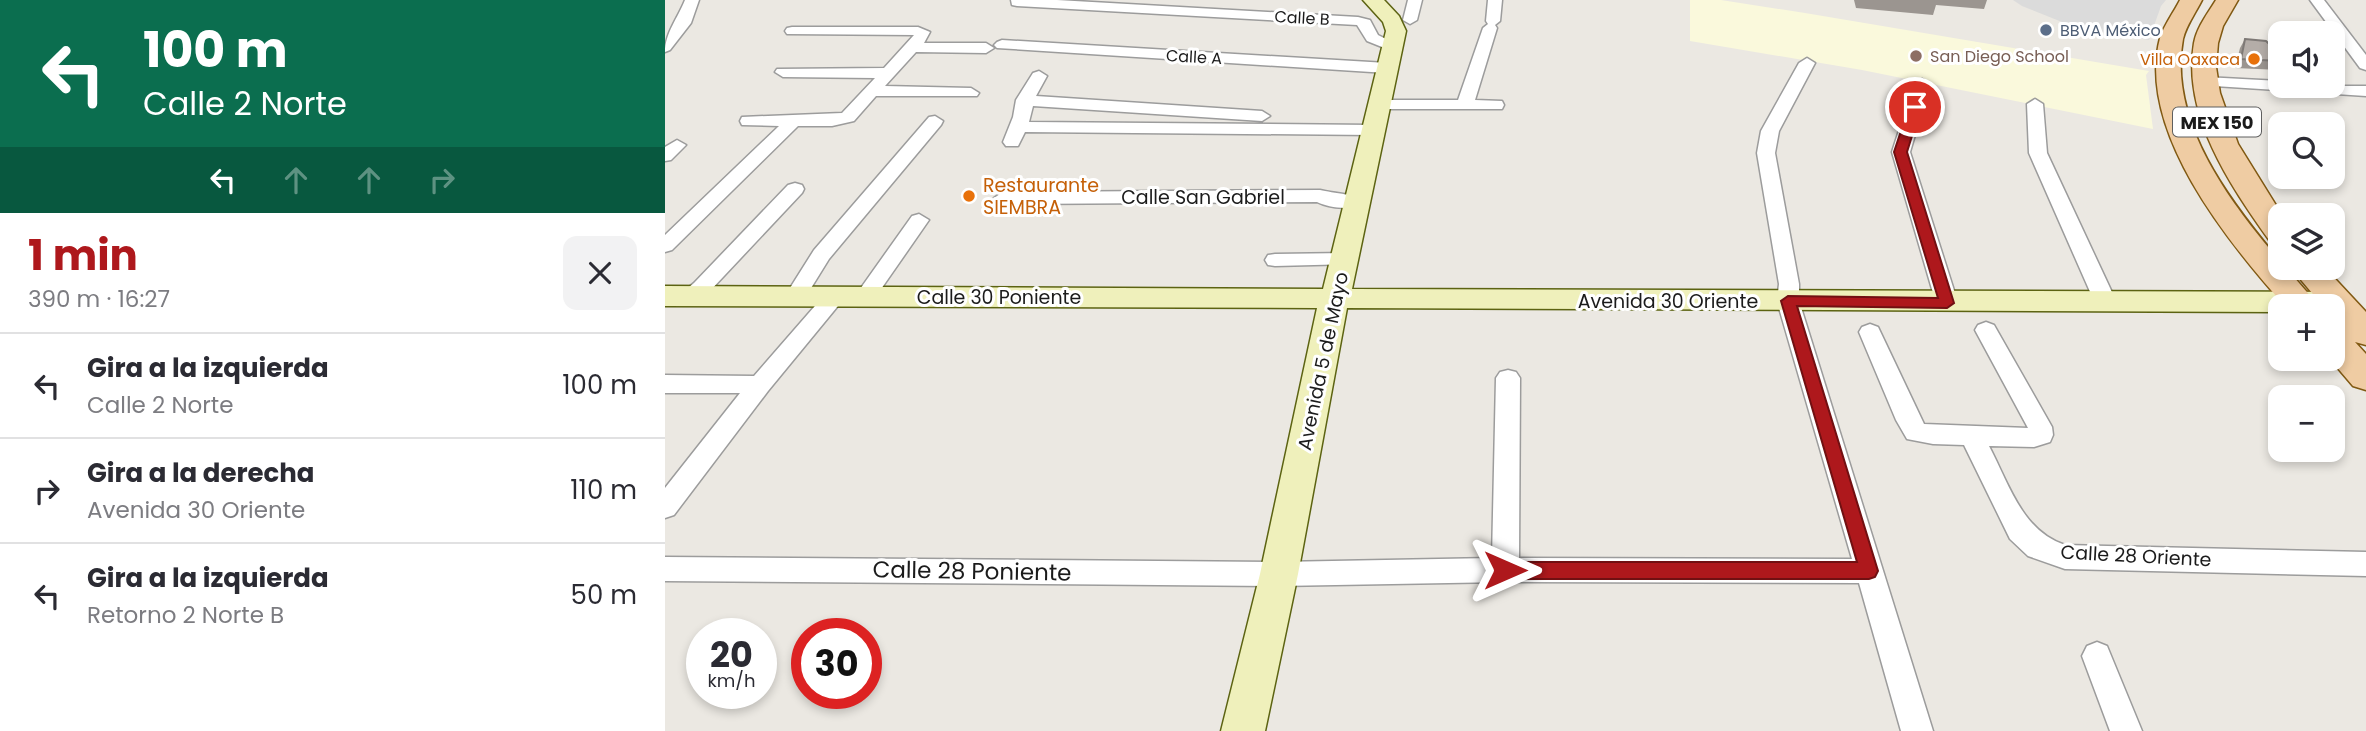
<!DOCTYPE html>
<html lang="es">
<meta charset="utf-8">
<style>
:root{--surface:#fff;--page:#f2f2f3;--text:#2b2b33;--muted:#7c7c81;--line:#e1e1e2;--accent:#ae181c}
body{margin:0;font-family:Poppins,sans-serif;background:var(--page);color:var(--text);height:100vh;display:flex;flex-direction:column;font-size:26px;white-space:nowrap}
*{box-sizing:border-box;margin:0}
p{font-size:23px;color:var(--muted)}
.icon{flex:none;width:38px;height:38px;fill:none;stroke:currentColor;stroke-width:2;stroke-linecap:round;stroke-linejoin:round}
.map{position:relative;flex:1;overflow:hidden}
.sheet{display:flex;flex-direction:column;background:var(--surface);width:665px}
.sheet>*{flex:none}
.guide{background:#0b6e4f;color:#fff;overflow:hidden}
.tools{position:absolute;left:1603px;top:21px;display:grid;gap:14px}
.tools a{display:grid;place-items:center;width:77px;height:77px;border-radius:14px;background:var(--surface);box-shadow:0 4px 10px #0003;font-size:35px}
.speed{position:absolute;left:21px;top:618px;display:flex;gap:14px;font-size:35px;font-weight:700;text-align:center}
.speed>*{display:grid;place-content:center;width:91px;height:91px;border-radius:50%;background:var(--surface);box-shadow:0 4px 10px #0003;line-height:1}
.speed small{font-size:18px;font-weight:400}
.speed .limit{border:10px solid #d22;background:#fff;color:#111}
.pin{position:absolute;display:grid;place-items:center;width:60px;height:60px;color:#fff;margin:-30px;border:4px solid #fff;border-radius:50%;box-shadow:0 2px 7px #0007}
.me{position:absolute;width:77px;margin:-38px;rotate:90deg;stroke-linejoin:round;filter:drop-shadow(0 0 5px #0008)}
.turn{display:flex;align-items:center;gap:24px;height:147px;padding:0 28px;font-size:32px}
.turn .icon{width:91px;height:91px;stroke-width:2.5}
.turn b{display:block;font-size:49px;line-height:60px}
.lanes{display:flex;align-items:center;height:66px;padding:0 28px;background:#0003;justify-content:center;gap:35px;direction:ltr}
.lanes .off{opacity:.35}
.round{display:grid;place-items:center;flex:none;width:74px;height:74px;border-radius:14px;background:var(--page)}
.overview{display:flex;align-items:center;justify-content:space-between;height:119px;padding:0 28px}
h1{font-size:42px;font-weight:700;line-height:52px;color:var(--accent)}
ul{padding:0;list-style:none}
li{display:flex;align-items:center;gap:21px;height:105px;padding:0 28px;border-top:2px solid var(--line)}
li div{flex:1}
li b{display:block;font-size:26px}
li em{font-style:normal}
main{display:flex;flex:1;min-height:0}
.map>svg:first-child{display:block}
.education{fill:#faf9dc}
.parking{fill:#dbdbdb}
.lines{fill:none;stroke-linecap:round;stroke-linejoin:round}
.street-casing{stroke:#9c9c9c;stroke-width:3}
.secondary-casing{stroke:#5c6312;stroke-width:3}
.primary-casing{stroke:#805912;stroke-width:3}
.street{fill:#fff;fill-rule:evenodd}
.secondary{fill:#eff0bb;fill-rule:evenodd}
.primary{fill:#efcca3;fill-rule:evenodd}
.wall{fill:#9b9590}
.building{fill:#b4ada8;stroke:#7e7976;stroke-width:2}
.route{fill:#ae181c;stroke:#711012;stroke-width:2}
.service-dot{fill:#5c6f8a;stroke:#fff;stroke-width:2.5}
.education-dot{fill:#8d6e63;stroke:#fff;stroke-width:2.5}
.food-dot{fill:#e8710a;stroke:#fff;stroke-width:2.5}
.labels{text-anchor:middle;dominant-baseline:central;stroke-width:6;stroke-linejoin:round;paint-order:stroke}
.far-street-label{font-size:16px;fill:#1b1b1b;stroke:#fff}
.far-service-label{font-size:16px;fill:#4e5e75;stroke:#fff;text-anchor:start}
.far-education-label{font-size:16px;fill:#785e54;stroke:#fff;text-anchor:start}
.far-food-label{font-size:16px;fill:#c56008;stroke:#fff;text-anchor:end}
.shield{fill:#fff;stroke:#5f5f5f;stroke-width:2}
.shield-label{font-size:18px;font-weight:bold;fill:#1b1b1b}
.food-label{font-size:19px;fill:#c56008;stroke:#fff;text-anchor:start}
.street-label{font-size:19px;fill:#1b1b1b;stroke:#fff}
.near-street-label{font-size:23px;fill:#1b1b1b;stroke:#fff}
</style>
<main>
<section class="sheet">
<div class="guide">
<div class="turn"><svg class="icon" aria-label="left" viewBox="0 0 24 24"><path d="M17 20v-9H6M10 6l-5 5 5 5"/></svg><div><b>100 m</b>Calle 2 Norte</div></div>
<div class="lanes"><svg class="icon" aria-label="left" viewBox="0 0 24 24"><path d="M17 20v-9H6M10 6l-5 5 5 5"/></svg><svg class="icon off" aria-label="ahead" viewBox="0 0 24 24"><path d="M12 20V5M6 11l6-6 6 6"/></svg><svg class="icon off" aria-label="ahead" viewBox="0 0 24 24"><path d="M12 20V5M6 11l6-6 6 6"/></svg><svg class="icon off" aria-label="right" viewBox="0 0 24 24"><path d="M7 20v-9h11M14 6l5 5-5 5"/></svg></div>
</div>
<div class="overview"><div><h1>1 min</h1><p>390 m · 16:27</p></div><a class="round"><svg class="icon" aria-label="close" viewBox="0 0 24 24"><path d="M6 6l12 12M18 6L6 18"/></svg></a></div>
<ul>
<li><svg class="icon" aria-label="left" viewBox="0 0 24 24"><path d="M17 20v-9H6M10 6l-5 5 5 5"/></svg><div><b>Gira a la izquierda</b><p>Calle 2 Norte</p></div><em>100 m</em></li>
<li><svg class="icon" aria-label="right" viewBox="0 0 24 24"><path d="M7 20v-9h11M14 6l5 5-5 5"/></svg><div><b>Gira a la derecha</b><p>Avenida 30 Oriente</p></div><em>110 m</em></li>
<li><svg class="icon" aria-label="left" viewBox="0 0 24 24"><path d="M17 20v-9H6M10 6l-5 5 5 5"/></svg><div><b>Gira a la izquierda</b><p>Retorno 2 Norte B</p></div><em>50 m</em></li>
</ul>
</section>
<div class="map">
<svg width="1701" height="731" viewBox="0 0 1701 731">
<rect width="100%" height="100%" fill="#ebe8e2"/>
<path class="education" d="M1025 0H1056L1140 13 1484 71 1481 75 1488 129 1197 70 1025 41Z"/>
<path class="parking" d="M1348 0H1501L1496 6 1484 40 1412 28 1357 6Z"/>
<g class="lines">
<g class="street-casing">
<path id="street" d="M20 0H34L26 23 5 50 0 52C0 33 13 18 20 0Z
M346 0H392L693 17 705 20 713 35 735 46 727 51 702 41 692 25 352 6 347 5Z
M743 0H757L752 20 745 24 738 20Z
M823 0H837L835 21 830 25 832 28 810 100 837 101 839 105 837 109H709L707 105 715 100H793L818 28 823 24 821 21Z
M1645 0H1659L1701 55V70L1695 68Z
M127 27H253L265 32 259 43H321L329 48 321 53 251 52 220 86 306 88 314 93 312 96H211L189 121 167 126H133L7 250 0 252V235L114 126 77 125 75 121 77 117 177 113 210 78 118 77 110 72 112 69 219 68 249 35 122 34 120 31 122 28Z
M337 40 722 63 730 68 722 73 332 48 329 45 332 42Z
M1142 58 1150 63 1114 131 1110 153 1134 284V301L1268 731H1236L1194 583 840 582 614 586 0 581V557L614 562 827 558 831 378 835 372 843 370 851 372 855 378 854 558 1187 559 1112 301 1114 284 1092 153 1096 131 1134 63Z
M374 71 382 76 371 96 597 111 605 116 597 121 368 106 364 122 708 125 717 130 708 135 360 132 353 146H341L338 142 348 117 351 100 368 73Z
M1540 77 1615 81V86H1701V96L1534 85 1532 82Z
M1257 79 1265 84 1245 152 1293 303 1290 308H1274L1271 303 1227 152 1249 84Z
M1370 99 1378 104 1382 153 1452 303 1449 308H1433L1430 303 1364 153 1362 104Z
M270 116 278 121 276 125 164 259 138 301H124L120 296 149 250 264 117Z
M12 140 21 145 6 160 0 161V147Z
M130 183 137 185 139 189 137 193 43 293 31 301H17L13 296 29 283 123 185Z
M655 190C667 193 696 195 701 201 692 212 664 208 652 202L338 204 329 198 338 192Z
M254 214 264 220 207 302H193L189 297 193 292 247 216Z
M681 253 688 254 691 259 688 264 610 266 603 265 600 260 603 255 610 254Z
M170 289 177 291 181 296 177 301 103 391 9 515 0 518V488L75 393H0V375L89 376 163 291Z
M1321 322 1329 325 1387 427 1388 435 1385 442 1369 447 1324 446C1344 484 1357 531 1400 545L1701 552V576L1400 569 1363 556 1345 539 1299 445 1268 444 1242 439 1231 420 1194 332 1197 327 1205 324 1213 327 1259 424 1363 428 1310 330 1313 325Z
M1432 642 1442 646 1477 731H1445L1417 656 1422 646Z"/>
</g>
<g class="secondary-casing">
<path id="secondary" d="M698 0H719L734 16 741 31 687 289 1673 292 1683 295 1688 302 1683 309 1668 312V306H1615V312L682 308 633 574 600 731H556L595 574 652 308 0 306V286L658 289 721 31 718 22Z"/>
</g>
<g class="primary-casing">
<path id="primary" d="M1515 0H1537C1531 12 1521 26 1518 39 1503 122 1565 202 1615 261V268H1621L1654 306H1620C1563 242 1471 130 1495 38 1499 25 1509 12 1515 0Z
M1551 0H1573L1558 26 1553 43 1551 67 1555 93 1573 144 1617 215 1615 242 1604 240C1565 185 1517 115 1529 43 1532 27 1543 13 1551 0Z
M1626 268H1660L1701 312V345L1690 342 1701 354V390L1688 386 1665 359H1668V327L1679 330 1668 317V306H1658Z"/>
</g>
<use href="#street" class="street"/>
<use href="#secondary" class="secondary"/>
<use href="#primary" class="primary"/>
</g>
<path class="wall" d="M1189 0H1322L1319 9 1271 5 1268 15 1191 8Z
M1580 39 1615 54V70L1570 68 1575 48Z"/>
<path class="building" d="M1580 39 1601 41 1615 54V61L1576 59Z"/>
<path class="route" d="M1250 103 1256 107 1242 152 1289 303 1282 308 1132 306 1213 571 1210 577 1204 579H840L833 576 830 570 833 564 840 562H1192L1116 301 1123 296 1273 298 1229 152 1244 107Z"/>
<circle class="service-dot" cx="1381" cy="30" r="7"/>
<circle class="education-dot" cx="1251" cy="56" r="7"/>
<g class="food-dot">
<circle cx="1589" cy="59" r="7"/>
<circle cx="304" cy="196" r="7"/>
</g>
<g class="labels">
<g class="far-street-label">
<text transform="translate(637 18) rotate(3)">Calle B</text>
<text transform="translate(529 57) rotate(3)">Calle A</text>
</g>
<g class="far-service-label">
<text x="1395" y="30">BBVA México</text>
</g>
<g class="far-education-label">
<text x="1265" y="56">San Diego School</text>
</g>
<g class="far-food-label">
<text x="1575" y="59">Villa Oaxaca</text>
</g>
<rect class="shield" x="1508" y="107.5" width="88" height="29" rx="5"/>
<g class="shield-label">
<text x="1552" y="122">MEX 150</text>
</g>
<g class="food-label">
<text x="318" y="185">Restaurante<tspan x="318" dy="22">SIEMBRA</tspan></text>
</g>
<g class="street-label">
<text x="538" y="197">Calle San Gabriel</text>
<text x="334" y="297">Calle 30 Poniente</text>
<text x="1003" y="301">Avenida 30 Oriente</text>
<text transform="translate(658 361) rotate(-78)">Avenida 5 de Mayo</text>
<text transform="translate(1471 556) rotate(3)">Calle 28 Oriente</text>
</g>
<g class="near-street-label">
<text transform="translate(307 571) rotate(1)">Calle 28 Poniente</text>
</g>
</g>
</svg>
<div class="tools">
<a><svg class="icon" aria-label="sound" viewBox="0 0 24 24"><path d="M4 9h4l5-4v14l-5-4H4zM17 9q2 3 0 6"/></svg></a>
<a><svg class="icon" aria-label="search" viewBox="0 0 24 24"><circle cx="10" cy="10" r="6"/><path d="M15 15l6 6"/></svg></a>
<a><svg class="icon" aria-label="layers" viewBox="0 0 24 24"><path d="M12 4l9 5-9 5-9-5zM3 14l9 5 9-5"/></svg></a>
<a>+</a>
<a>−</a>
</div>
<div class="speed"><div>20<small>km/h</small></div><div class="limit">30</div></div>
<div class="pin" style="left:1250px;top:107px;background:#d93025"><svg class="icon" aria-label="arrive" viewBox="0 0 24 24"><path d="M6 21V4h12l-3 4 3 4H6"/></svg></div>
<svg class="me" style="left:840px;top:570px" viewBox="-20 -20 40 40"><path d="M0-17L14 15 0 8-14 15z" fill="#ae181c" stroke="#fff" stroke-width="4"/></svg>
</div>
</main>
